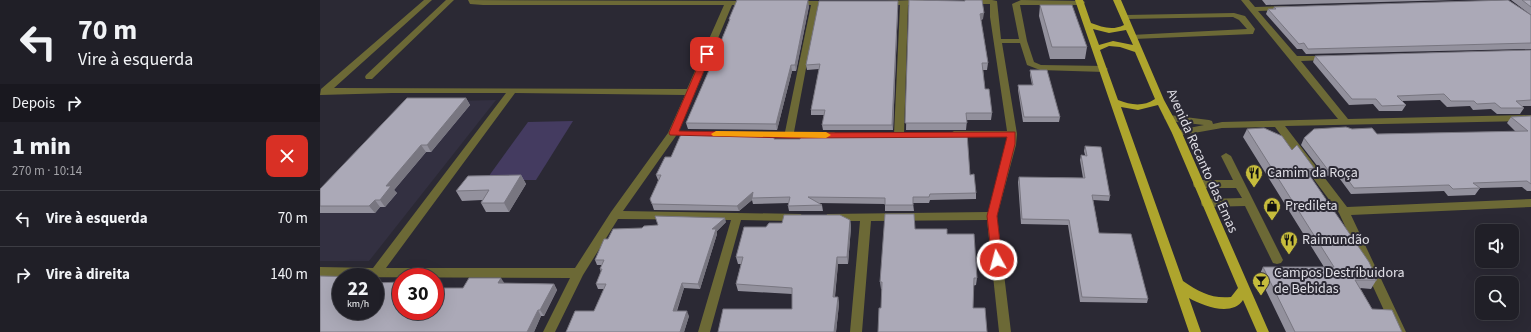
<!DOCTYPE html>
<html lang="pt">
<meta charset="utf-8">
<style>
:root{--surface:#201f27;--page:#2d2c33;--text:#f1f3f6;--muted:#a2a2a7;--line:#3d3d44}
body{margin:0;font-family:"Source Sans 3",sans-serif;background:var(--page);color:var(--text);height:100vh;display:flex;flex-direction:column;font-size:15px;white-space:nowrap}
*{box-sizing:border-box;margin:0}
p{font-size:13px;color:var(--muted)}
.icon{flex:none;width:22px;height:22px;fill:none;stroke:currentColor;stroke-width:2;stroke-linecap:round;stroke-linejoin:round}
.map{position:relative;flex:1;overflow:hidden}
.sheet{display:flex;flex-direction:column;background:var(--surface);width:320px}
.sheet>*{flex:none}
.guide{background:#201f27;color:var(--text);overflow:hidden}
.buttons{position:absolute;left:1155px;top:224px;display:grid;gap:8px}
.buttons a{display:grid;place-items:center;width:44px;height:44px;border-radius:8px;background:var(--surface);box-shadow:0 4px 16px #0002,0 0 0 1px var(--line);font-size:20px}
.speed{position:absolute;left:12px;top:268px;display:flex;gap:8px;font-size:20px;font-weight:700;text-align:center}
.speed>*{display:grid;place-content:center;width:52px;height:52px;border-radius:50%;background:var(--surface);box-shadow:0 4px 16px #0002,0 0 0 1px var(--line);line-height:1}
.speed small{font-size:10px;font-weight:400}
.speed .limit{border:6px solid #d22;background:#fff;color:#111}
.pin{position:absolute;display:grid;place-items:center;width:34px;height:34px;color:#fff;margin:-17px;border-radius:8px;box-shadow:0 2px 6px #0006}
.me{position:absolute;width:44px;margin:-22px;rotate:353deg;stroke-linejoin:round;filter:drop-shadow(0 0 3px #0008)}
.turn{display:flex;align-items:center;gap:14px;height:84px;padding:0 12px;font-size:18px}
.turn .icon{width:52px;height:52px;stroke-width:2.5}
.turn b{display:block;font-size:28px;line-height:34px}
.then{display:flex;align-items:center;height:38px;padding:0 12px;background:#0003;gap:8px;font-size:15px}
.round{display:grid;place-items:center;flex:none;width:42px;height:42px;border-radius:8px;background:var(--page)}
.head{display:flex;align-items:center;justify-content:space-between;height:68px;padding:0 12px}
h1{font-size:24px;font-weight:800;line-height:30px}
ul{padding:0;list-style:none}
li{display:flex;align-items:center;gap:12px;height:56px;padding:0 12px;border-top:1px solid var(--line)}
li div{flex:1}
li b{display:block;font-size:15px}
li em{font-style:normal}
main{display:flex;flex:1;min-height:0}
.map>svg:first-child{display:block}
.built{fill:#333041}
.green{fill:#443b60}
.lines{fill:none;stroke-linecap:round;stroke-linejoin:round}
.minor{fill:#6c6936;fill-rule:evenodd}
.major{fill:#aea52d;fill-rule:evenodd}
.wall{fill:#93919d}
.shaded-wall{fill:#787680}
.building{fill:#aba9b7;stroke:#787680}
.route{fill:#d93025;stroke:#8d1f18}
.slow{fill:#f59e0b}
.labels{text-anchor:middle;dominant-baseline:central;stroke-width:4;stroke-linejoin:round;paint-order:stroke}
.street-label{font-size:14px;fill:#e0dfe6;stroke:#2b2934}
.poi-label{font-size:14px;fill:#e0dfe6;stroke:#2b2934;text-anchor:start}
</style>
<main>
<section class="sheet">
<div class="guide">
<div class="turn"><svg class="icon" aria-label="left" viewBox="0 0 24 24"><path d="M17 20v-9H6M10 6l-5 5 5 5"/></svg><div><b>70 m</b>Vire à esquerda</div></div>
<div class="then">Depois<svg class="icon" aria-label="right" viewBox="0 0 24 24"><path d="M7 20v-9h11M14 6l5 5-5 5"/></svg></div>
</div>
<div class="head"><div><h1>1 min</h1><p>270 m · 10:14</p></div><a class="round" style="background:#d93025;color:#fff"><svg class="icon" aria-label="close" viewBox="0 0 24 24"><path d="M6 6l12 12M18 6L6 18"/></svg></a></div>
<ul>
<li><svg class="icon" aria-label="left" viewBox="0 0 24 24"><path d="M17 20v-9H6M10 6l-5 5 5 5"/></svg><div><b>Vire à esquerda</b></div><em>70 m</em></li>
<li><svg class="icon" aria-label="right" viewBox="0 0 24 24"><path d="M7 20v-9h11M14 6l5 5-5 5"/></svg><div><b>Vire à direita</b></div><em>140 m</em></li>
</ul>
</section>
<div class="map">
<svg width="1211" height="332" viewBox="0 0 1211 332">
<rect width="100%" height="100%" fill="#2b2934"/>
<path class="built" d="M176 100 49 261H0V200L93 102Z"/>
<path class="green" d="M253 121 216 180H166L208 122Z"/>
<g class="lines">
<path class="minor" d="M104 0H112L14 88 367 89 404 5H163L150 4 148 0 431 1V5H412L358 133 303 211 481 214 482 217 481 220 477 221 421 220 390 332H378L411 220 298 219 263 275 235 332H223L250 278 0 277V267L53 268 186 93H72L0 95 1 89ZM195 93 365 95 348 133 291 212 255 268H66Z
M126 0H134L52 79H46L45 77 46 75Z
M595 0H603L606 2 602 4 588 5 584 134 579 137 574 134 580 5H566L562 3 566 1Z
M647 0H672L677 1 681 39H699L692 4 701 0 764 1 765 3 761 5H700L707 41 714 62 721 65 784 66 788 69 784 72 720 70 707 65 700 43H682L697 134 696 145 677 216 691 332H679L667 220 551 221 542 332H530L540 221H511L507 220 506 217 507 214 668 212 686 145 687 137H634L629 134 634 131H687L670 17V4H647Z
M921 0H929L935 7 969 6V10H966L938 11 977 56H1010L1011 58 1007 60 981 61 1028 119 1211 115V121L965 126 1027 207 1211 199V207L1031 215 1086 332H1074L1019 213 955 127 902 128 857 136 854 135 852 133 854 131 884 125 849 121 844 118 849 115 889 120 892 121 893 124 902 122 1018 119Z
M473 1H512L516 3 512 5H498L474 132H514L519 135 517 137 442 138 437 135 442 132H465L491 5H473Z
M914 13 925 16 935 29 933 34 814 39H811V35L927 29 919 20 913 17 805 19 801 17 805 15Z
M906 153 911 156 963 260 961 263 957 264 953 263 925 206 886 207 882 206 881 203 882 200 886 199 922 198 916 188H878L874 187 873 184 874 181 878 180H913L901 156Z"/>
<path class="major" d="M755 0H763L771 23C782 27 792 31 804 25L793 0H801L844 100 862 133 949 332H937L923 300C912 317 883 306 869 298L881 332H869ZM773 29 789 33 806 30 813 45 793 41 779 45ZM789 46 800 47 815 52 835 99C823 107 811 105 798 100L780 50ZM838 105 852 133 918 288 911 297C892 299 879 292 863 281L801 107 818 110Z"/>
</g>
<path class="wall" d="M589 0 663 19 661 20 668 63 667 70H663L665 89 672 113 671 120H647L646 130H586Z
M942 0H1135L946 5Z
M1191 0H1211V15Z
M720 5 767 47 765 59H730L719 16Z
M489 6 476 71H472L457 130 368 129 366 123 393 61 409 21V19Z
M578 6 573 130H503L502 125 504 115H491V110L499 69 487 70 486 65Z
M954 7 1211 15V49L986 54 982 49H977L946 14 948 9H953Z
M1211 50V106H1202L1204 108 1200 114H1177L1171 109 1153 110 1150 106 1127 107 1120 100 1082 101 1086 105 1082 111H1059L1053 104 1029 105 993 62 995 56Z
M710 70 740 117 739 122H703L698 90V85H712L710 75Z
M146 98 150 105 111 152H106L74 190 77 193 65 207H60L55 213H0V189Z
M1211 116V191H1207L1202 187 1160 188 1155 195 1128 196 1124 191 1031 194 1017 175 1005 176 981 145 984 138 1032 129 1057 134 1196 132 1187 123 1191 117Z
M927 129 994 168 991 174 993 176 991 178 1057 279 1051 289 1040 288 1052 309 1082 332H966L939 276 943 267H1004L923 137Z
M456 139 650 175 656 193V199L610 200 609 203H593L594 211H565V204L498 203 502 205 503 211H469L468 206 469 203 433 204 432 200 419 211 334 210 332 204 338 180 336 175 351 157Z
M765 146 790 196 789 201 773 200 779 233 828 299 827 303 760 302 748 225 701 224 698 182 699 177 763 178 760 160 761 155H765L764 151Z
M201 175 206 184 189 212H166L161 203 162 200 142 201 136 191Z
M530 220 531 227 528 264H518L515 297H518L519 304 516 332H398L472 309V294L418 291 416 284 421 264H418L416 257 446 227 462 223Z
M406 222 397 231V234L380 289 364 288 357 311 369 316 364 332H246L274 311 284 289H278L276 284 281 272 280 269 282 265H277L275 260 288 239 322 228 338 225Z
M627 234 657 278 656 285 561 308 562 289H561L560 282Z
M116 279 121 284 119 288H143L184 283 234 284 237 290 224 316H221L214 332H0L21 311 81 282Z"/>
<path class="shaded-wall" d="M488 0 489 6 476 71 475 65Z
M578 1V6L573 130 572 125Z
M664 13 663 19 659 20 660 14Z
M471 65 472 71 457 130 456 124Z
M146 98 150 105 111 152 107 145Z
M101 145 106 152 74 190 77 193 65 207 60 200 66 186Z
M201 175 206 184 189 212 184 203Z
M433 192 432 198V200L419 211 417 206Z
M55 200 60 207 55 213 49 206Z
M405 218 406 222 397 231V234L380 289 378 284 392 229Z
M530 220 531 227 528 264 527 257Z
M517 257 518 264 514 304 513 297Z
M181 278 185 284 178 283Z
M116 279 121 284 118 293 115 290V282Z
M362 283 364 288 355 315 353 311Z
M234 284 237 290 224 316 220 310Z
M518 297 519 304 516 332H514Z
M218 310 221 316 214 332H207Z
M367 311 369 316 364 332H360Z"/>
<path class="building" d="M417 0H488L475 65H471L456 124 366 123 393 61 410 19H409Z
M589 0 645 1V0H662L664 13 660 14 668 63H662L665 89H669L672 113H646L647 123H585Z
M1188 0 1211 15V43L988 49 984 43 979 44 948 9H956L954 7Z
M1202 0H1211V7Z
M499 1H578L572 125H502L505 110H491L500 64 486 65Z
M720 5H752L767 47H732Z
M1211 50V100L1196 101 1204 108H1181L1175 103 1157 104 1154 101H1131L1124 94 1077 96 1086 105 1062 106 1056 99H1032L995 56Z
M710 70H727L740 117H704L698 85H713Z
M87 98H146L107 145H101L66 186H71L60 200H55L49 206H0V189Z
M1211 116V184L1207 181 1153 183 1160 188 1133 189 1129 185 1034 188 1020 169 1008 170 984 138 994 129 1026 127 1032 129 1052 128 1057 134 1208 131 1191 117Z
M944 128 962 136 972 150 977 145 994 168 988 169 993 176H990L1049 262 1057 279H1055L1057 280H1035L1052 309 1072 310 1082 332H975L943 267H1014L927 129Z
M362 132 455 134 454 139H480L481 136H500V134L647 133 650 175 654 174 656 193 610 194 609 197H593V205H565V198L488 197 502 205 468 206 470 197 432 198 433 192 417 206 332 204 330 199 341 175H336L345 157H351Z
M765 146 781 147 790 196 772 195 779 233 811 234 828 299 762 297 749 220 702 219 699 177 765 178 761 155 767 156Z
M201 175 184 203H161L169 190 136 191 148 176Z
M565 214H594L595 229H627V234H654L657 278H654L653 308H665L667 332H558L559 308H561L562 282H560Z
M464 215H520L530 220 527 257H517L513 297H518L514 332H398L403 309H472V288L416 284 423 257H416L424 227H446L449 223H462Z
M335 216 405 218 392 229H396L378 284 362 283 353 311H367L360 332H246L255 311H274L286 284H276L282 269H280L284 260H275L284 239H288L293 229 322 228 324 226 338 225Z
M0 276 43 277H21V311H55V283L81 282V311H115V288H143L149 278H181L178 283 234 284 220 310H218L207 332H0Z"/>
<path class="route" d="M384 52H387L391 54 359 131 469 133 695 132V144L677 216 682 260 681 263H673L672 260 667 216 687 137 469 138 350 135 349 133Z"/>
<path class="slow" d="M396 131 506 132 511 135 506 138 393 136 391 134Z"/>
<defs>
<g id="restaurant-pin" transform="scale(0.9)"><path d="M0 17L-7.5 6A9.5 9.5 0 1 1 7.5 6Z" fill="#c6bc3c" stroke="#2b2934"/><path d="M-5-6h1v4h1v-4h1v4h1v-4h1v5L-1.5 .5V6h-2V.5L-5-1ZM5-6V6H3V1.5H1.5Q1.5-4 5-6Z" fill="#111"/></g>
<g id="shop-pin" transform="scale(0.9)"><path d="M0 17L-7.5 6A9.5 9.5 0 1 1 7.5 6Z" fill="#c6bc3c" stroke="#2b2934"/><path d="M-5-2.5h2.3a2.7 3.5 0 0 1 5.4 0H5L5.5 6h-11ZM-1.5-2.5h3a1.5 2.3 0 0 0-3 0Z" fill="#111"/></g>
<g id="bar-pin" transform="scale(0.9)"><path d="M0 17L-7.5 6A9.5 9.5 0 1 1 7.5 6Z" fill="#c6bc3c" stroke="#2b2934"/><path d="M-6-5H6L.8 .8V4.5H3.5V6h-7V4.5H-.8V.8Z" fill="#111"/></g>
</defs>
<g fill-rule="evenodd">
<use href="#restaurant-pin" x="934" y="173"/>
<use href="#shop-pin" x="952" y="206"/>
<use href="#restaurant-pin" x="969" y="240"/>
<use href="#bar-pin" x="941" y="281"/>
</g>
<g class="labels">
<g class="street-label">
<text transform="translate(882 161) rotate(66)">Avenida Recanto das Emas</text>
</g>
<g class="poi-label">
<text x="947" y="173">Camim da Roça</text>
<text x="965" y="206">Predileta</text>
<text x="982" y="240">Raimundão</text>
<text x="954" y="273">Campos Destribuidora<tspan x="954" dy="16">de Bebidas</tspan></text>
</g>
</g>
</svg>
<div class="buttons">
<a><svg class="icon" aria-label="sound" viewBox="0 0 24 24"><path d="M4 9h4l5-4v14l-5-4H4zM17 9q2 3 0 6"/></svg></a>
<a><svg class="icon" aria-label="search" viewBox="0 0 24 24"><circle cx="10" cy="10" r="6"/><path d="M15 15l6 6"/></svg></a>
</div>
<div class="speed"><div>22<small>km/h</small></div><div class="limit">30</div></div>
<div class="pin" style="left:387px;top:54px;background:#d93025"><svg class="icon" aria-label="arrive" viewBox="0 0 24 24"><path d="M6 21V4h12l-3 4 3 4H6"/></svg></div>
<svg class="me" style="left:677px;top:260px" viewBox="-20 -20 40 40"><circle r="17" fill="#d93025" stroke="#fff" stroke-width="3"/><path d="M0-11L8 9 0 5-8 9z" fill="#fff"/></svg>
</div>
</main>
